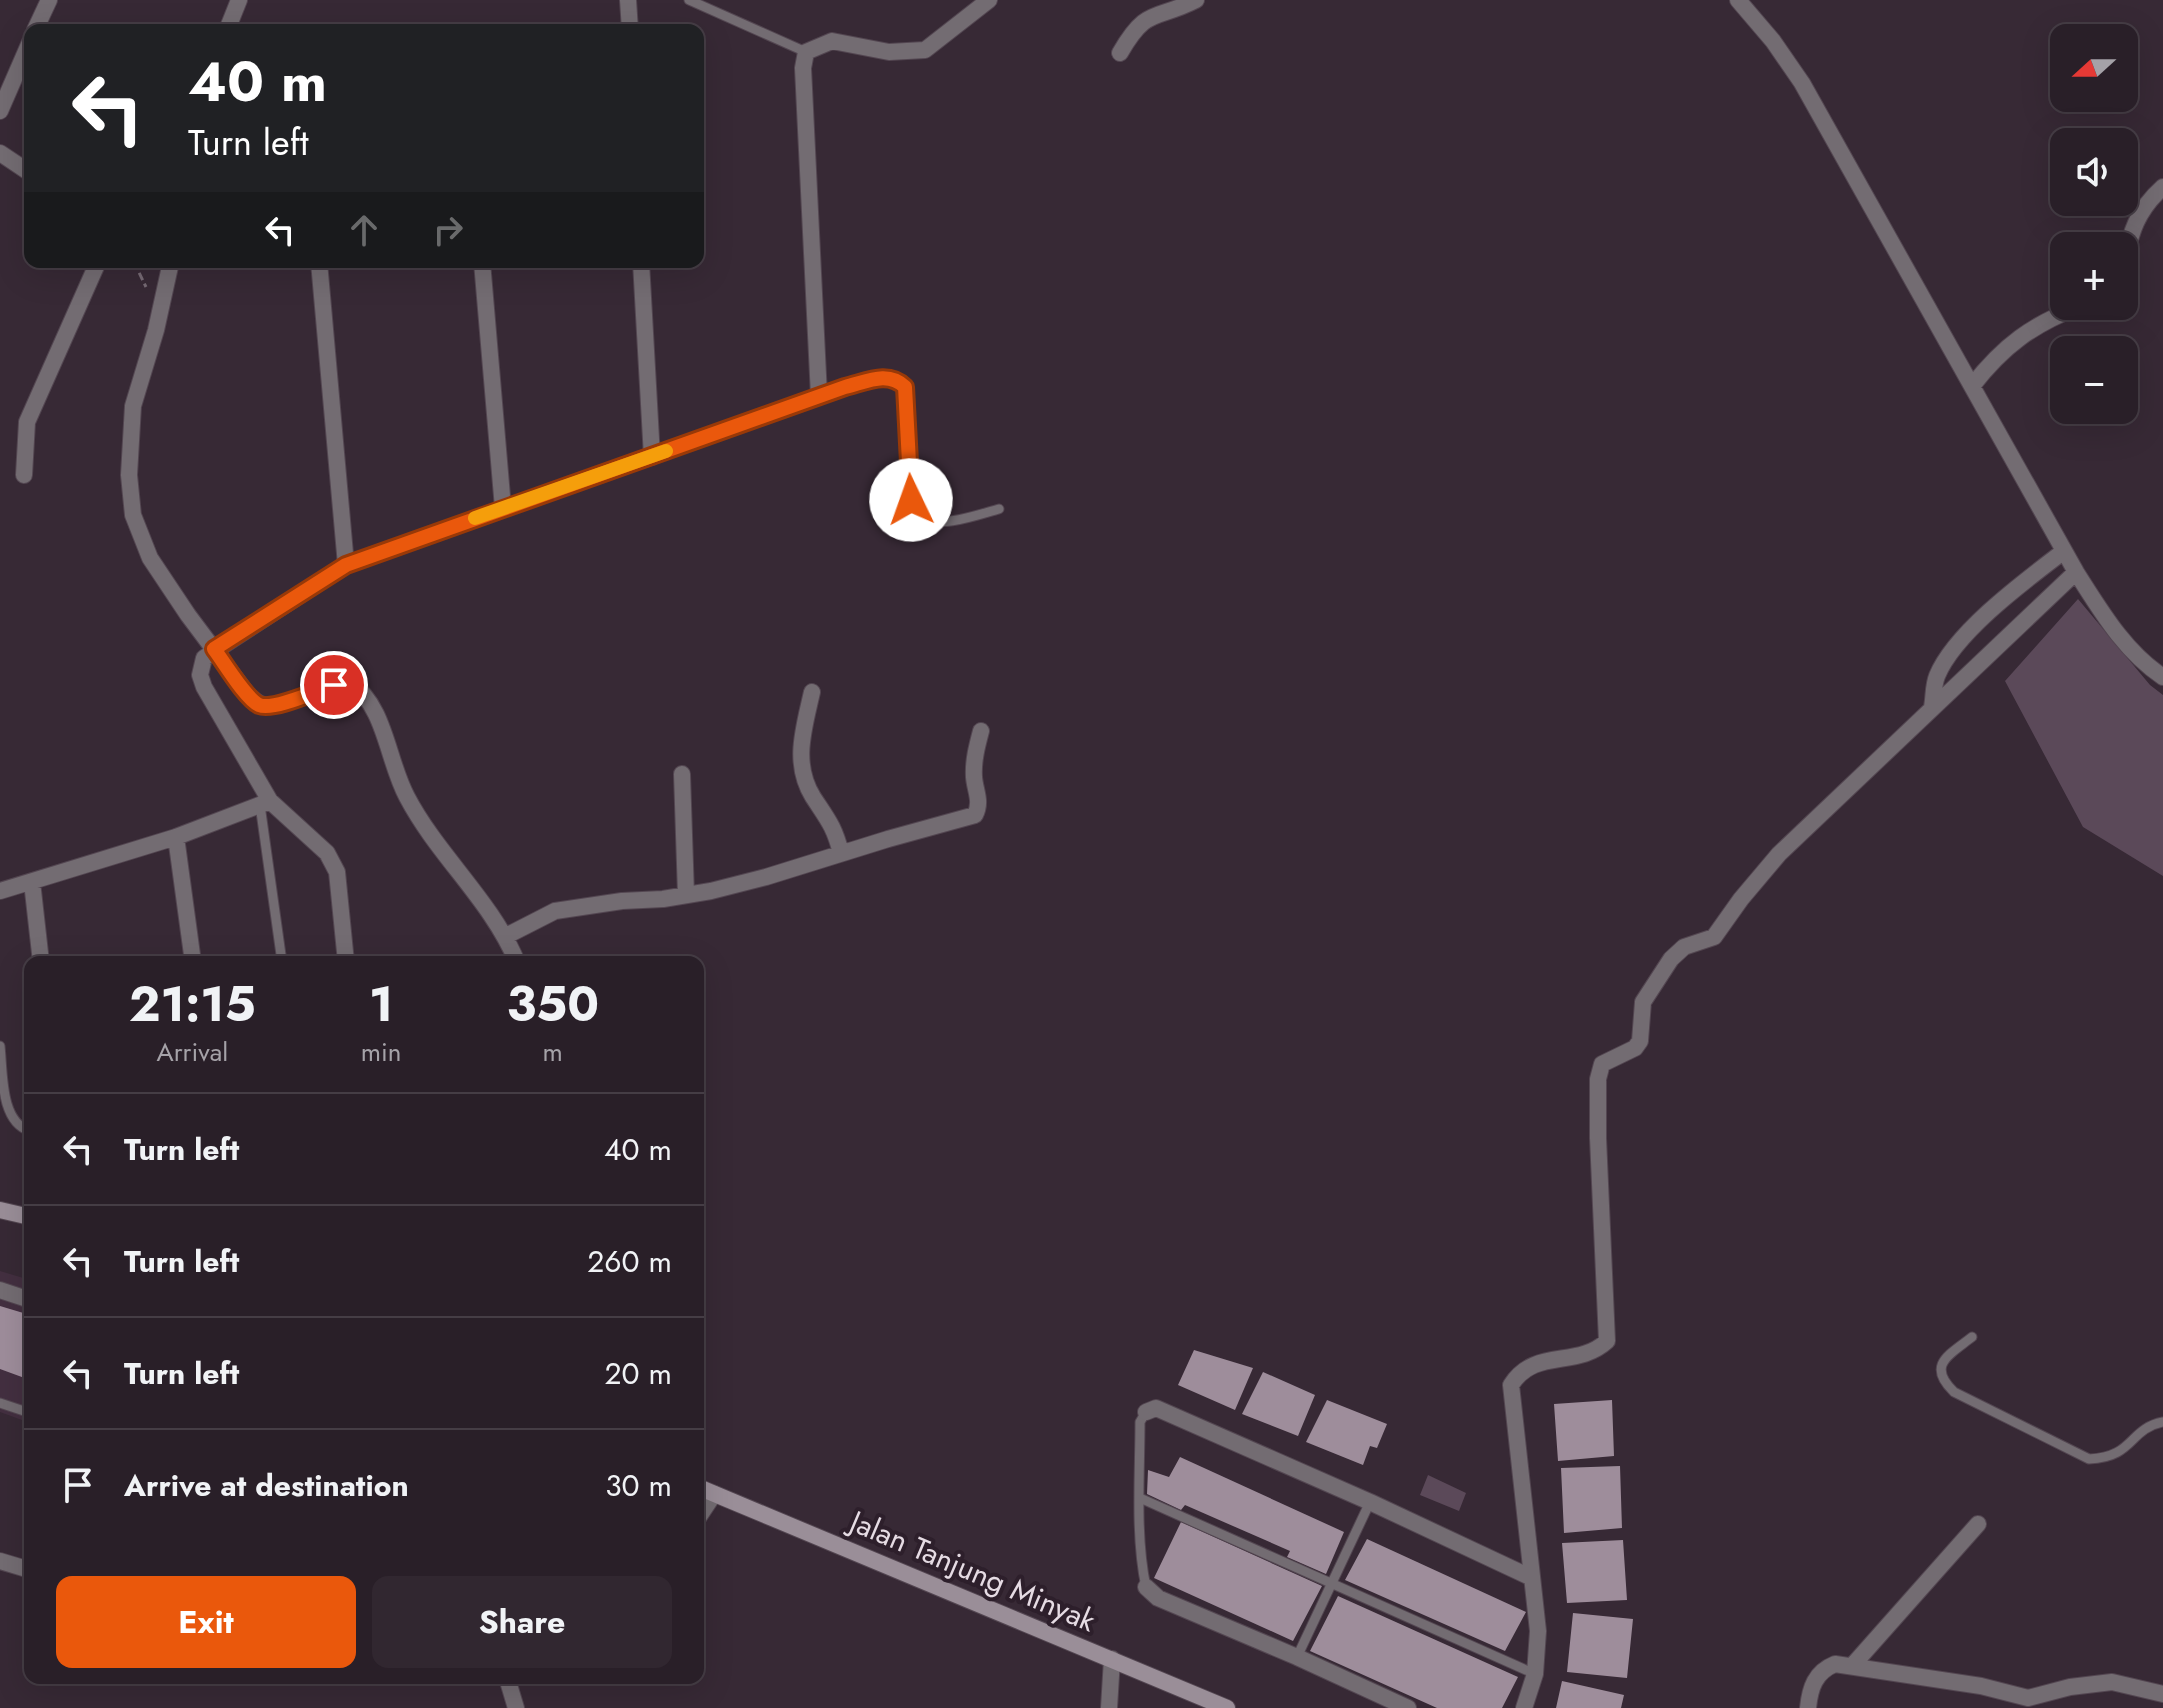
<!DOCTYPE html>
<meta charset="utf-8">
<style>
:root{--surface:#291f28;--page:#312730;--text:#f1f3f6;--muted:#a5a2a8;--line:#453d45;--accent:#ea580c}
body{margin:0;font-family:Jost,sans-serif;background:var(--page);color:var(--text);height:100vh;display:flex;flex-direction:column;font-size:30px;white-space:nowrap}
*{box-sizing:border-box;margin:0}
p{font-size:26px;color:var(--muted)}
.icon{flex:none;width:44px;height:44px;fill:none;stroke:currentColor;stroke-width:2;stroke-linecap:round;stroke-linejoin:round}
.map{position:relative;flex:1;overflow:hidden}
.sheet{position:absolute;left:24px;top:956px;width:680px;height:728px;display:flex;flex-direction:column;background:var(--surface);border-radius:16px;box-shadow:0 8px 32px #0002,0 0 0 2px var(--line)}
.sheet>*{flex:none}
.banner{position:absolute;left:24px;top:24px;width:680px;height:244px;border-radius:16px;box-shadow:0 8px 32px #0002,0 0 0 2px var(--line);background:#202124;color:#fff;overflow:hidden}
.needle{width:52px;rotate:249deg}
.tools{position:absolute;left:2050px;top:24px;display:grid;gap:16px}
.tools a{display:grid;place-items:center;width:88px;height:88px;border-radius:16px;background:var(--surface);box-shadow:0 8px 32px #0002,0 0 0 2px var(--line);font-size:40px}
.pin{position:absolute;display:grid;place-items:center;width:68px;height:68px;color:#fff;margin:-34px;border:4px solid #fff;border-radius:50%;box-shadow:0 2px 8px #0007}
.me{position:absolute;width:88px;margin:-44px;rotate:357deg;stroke-linejoin:round;filter:drop-shadow(0 0 6px #0008)}
.turn{display:flex;align-items:center;gap:28px;height:168px;padding:0 32px;font-size:36px}
.turn .icon{width:104px;height:104px;stroke-width:2.5}
.turn b{display:block;font-size:56px;line-height:68px}
.lanes{display:flex;align-items:center;height:76px;padding:0 32px;background:#0003;justify-content:center;gap:40px;direction:ltr}
.lanes .off{opacity:.35}
.eta{display:flex;justify-content:space-evenly;align-items:center;height:136px;text-align:center}
.eta b{font-size:48px;font-weight:700;line-height:56px}
.primary-button{display:flex;gap:16px;margin-top:auto;padding:16px 32px}
.primary-button a{flex:1;height:92px;border-radius:16px;background:var(--accent);color:#fff;font-size:32px;font-weight:700;line-height:92px;text-align:center}
.primary-button a+a{background:var(--page);color:var(--text)}
ul{padding:0;list-style:none}
li{display:flex;align-items:center;gap:24px;height:112px;padding:0 32px;border-top:2px solid var(--line)}
li div{flex:1}
li b{display:block;font-size:30px}
li em{font-style:normal}
.map>svg:first-child{display:block}
.built{fill:#432f40}
.green{fill:#5b4959}
.building{fill:#9e8d9b}
.lines{fill:none;stroke-linecap:round;stroke-linejoin:round}
.service-casing{stroke:#534651;stroke-width:11}
.minor-casing{stroke:#534651;stroke-width:18}
.secondary-casing{stroke:#534651;stroke-width:18}
.path{stroke:#766a74;stroke-width:3;stroke-dasharray:8 4;stroke-linecap:butt}
.service{stroke:#736c72;stroke-width:9}
.minor{stroke:#736c72;stroke-width:16}
.secondary{stroke:#9a8e98;stroke-width:16}
.route-casing{stroke:#983908;stroke-width:20}
.route{stroke:#ea580c;stroke-width:14}
.slow{stroke:#f59e0b;stroke-width:14}
.labels{text-anchor:middle;dominant-baseline:central;stroke-width:8;stroke-linejoin:round;paint-order:stroke}
.street-label{font-size:30px;fill:#e6dce4;stroke:#2d1f2b}
</style>
<div class="map">
<svg width="2163" height="1708" viewBox="0 0 2163 1708">
<rect width="100%" height="100%" fill="#372935"/>
<path class="built" d="M0 1271 30 1280V1423L0 1412Z"/>
<path class="green" d="M2078 599 2150 685 2163 695V876L2083 827 2005 681Z
M1428 1475 1466 1493 1459 1511 1420 1495Z"/>
<path class="building" d="M0 1306 30 1315V1380L0 1369Z
M1194 1350 1253 1368 1235 1410 1178 1385Z
M1263 1372 1315 1395 1298 1436 1242 1414Z
M1327 1400 1387 1424 1377 1448 1370 1446 1363 1465 1306 1442Z
M1612 1400 1614 1456 1558 1461 1554 1404Z
M1180 1457 1344 1532 1326 1574 1287 1557 1290 1551 1185 1505 1181 1510 1147 1494 1148 1470 1169 1477Z
M1620 1466 1622 1528 1564 1533 1561 1468Z
M1181 1522 1322 1586 1293 1641 1154 1578Z
M1367 1539 1526 1612 1505 1651 1345 1580Z
M1623 1540 1627 1600 1567 1603 1562 1543Z
M1338 1596 1518 1677 1502 1708H1437L1310 1651Z
M1573 1613 1633 1619 1627 1678 1567 1672Z
M1562 1681 1624 1695 1621 1708H1556Z"/>
<g class="lines">
<g class="service-casing">
<path id="service" d="M689 0 806 52
M819 396 884 377 896 378 905 387 911 500C914 505 917 512 922 516 938 530 980 514 999 509
M260 805 282 962
M0 1046C3 1073 0 1122 30 1131
M1972 1337C1949 1355 1926 1365 1954 1392L2089 1459C2135 1457 2128 1429 2163 1422
M0 1403 30 1413
M1146 1412 1140 1422C1140 1474 1135 1536 1146 1587
M1140 1498 1535 1674
M1297 1657 1370 1502"/>
</g>
<g class="minor-casing">
<path id="minor" d="M628 0 630 30
M1738 0 1773 41 1802 83 2076 572C2101 611 2124 651 2163 677
M35 30 49 0
M227 30 239 0
M1120 53C1147 6 1155 21 1196 0
M0 111 30 42
M0 153 30 173
M171 262 156 330 133 406 129 475 133 515 150 558 188 615 248 695C254 699 257 704 264 705 283 708 327 686 350 682 386 707 387 760 407 797 438 856 491 900 517 962
M319 262 346 565
M482 262 503 508
M641 262 652 457
M2124 266C2130 233 2137 210 2163 187
M1972 386C2004 345 2032 325 2080 306
M24 475 27 422 98 262
M812 692C804 728 792 763 813 797 828 820 834 826 841 853
M1932 707C1934 697 1933 686 1937 676 1955 632 2026 580 2064 551
M682 774 686 895
M176 837 193 962
M32 882 41 962
M0 891 176 837 270 801
M506 936 555 911 622 901 663 899 711 891 766 877 888 839 975 815C982 801 975 791 974 777 973 761 977 746 981 731
M346 962 337 872 327 853 270 801 204 687 200 675 204 658 346 565 819 396 803 68 806 52 832 41 889 52 925 50 989 0
M0 1290 30 1300
M1146 1412 1156 1408 1370 1502 1530 1577
M698 1518 714 1494
M0 1561 30 1570
M1146 1587 1158 1598 1297 1657 1408 1708
M1852 1666 1978 1524
M507 1678 516 1708
M1109 1708 1112 1659
M1524 1708 1535 1674 1538 1631 1511 1385C1535 1347 1577 1369 1607 1341L1598 1138V1079L1602 1064 1635 1048 1640 1041 1643 1002 1671 959 1684 947 1714 937 1741 899 1779 854 2076 572
M1808 1708C1810 1688 1815 1672 1835 1664L1981 1686 2028 1698 2070 1687 2112 1682 2163 1694"/>
</g>
<g class="secondary-casing">
<path id="secondary" d="M0 1210 30 1217
M698 1487 1227 1708"/>
</g>
<path class="path" d="M134 262 146 287"/>
<use href="#service" class="service"/>
<use href="#minor" class="minor"/>
<use href="#secondary" class="secondary"/>
</g>
<g class="lines">
<g class="route-casing">
<path id="route" d="M334 685C318 690 274 711 259 705 245 698 224 662 214 649L346 565 845 387C866 382 888 370 905 387L911 500"/>
</g>
<use href="#route" class="route"/>
<path class="slow" d="M475 518 666 451"/>
</g>
<g class="labels">
<g class="street-label">
<text transform="translate(973 1571) rotate(23)">Jalan Tanjung Minyak</text>
</g>
</g>
</svg>
<div class="tools">
<a><svg class="needle" viewBox="-14 -14 28 28"><path d="M0-13l5 13h-10z" fill="#e53935"/><path d="M0 13l5-13h-10z" fill="#a5a2a8"/></svg></a>
<a><svg class="icon" aria-label="sound" viewBox="0 0 24 24"><path d="M4 9h4l5-4v14l-5-4H4zM17 9q2 3 0 6"/></svg></a>
<a>+</a>
<a>−</a>
</div>
<div class="pin" style="left:334px;top:685px;background:#d93025"><svg class="icon" aria-label="arrive" viewBox="0 0 24 24"><path d="M6 21V4h12l-3 4 3 4H6"/></svg></div>
<svg class="me" style="left:911px;top:500px" viewBox="-20 -20 40 40"><circle r="19" fill="#fff"/><path d="M0-13L10 11 0 6-10 11z" fill="#ea580c"/></svg>
<div class="banner">
<div class="turn"><svg class="icon" aria-label="left" viewBox="0 0 24 24"><path d="M17 20v-9H6M10 6l-5 5 5 5"/></svg><div><b>40 m</b>Turn left</div></div>
<div class="lanes"><svg class="icon" aria-label="left" viewBox="0 0 24 24"><path d="M17 20v-9H6M10 6l-5 5 5 5"/></svg><svg class="icon off" aria-label="ahead" viewBox="0 0 24 24"><path d="M12 20V5M6 11l6-6 6 6"/></svg><svg class="icon off" aria-label="right" viewBox="0 0 24 24"><path d="M7 20v-9h11M14 6l5 5-5 5"/></svg></div>
</div>
<section class="sheet">
<div class="eta">
<div><b>21:15</b><p>Arrival</p></div>
<div><b>1</b><p>min</p></div>
<div><b>350</b><p>m</p></div>
</div>
<ul>
<li><svg class="icon" aria-label="left" viewBox="0 0 24 24"><path d="M17 20v-9H6M10 6l-5 5 5 5"/></svg><div><b>Turn left</b></div><em>40 m</em></li>
<li><svg class="icon" aria-label="left" viewBox="0 0 24 24"><path d="M17 20v-9H6M10 6l-5 5 5 5"/></svg><div><b>Turn left</b></div><em>260 m</em></li>
<li><svg class="icon" aria-label="left" viewBox="0 0 24 24"><path d="M17 20v-9H6M10 6l-5 5 5 5"/></svg><div><b>Turn left</b></div><em>20 m</em></li>
<li><svg class="icon" aria-label="arrive" viewBox="0 0 24 24"><path d="M6 21V4h12l-3 4 3 4H6"/></svg><div><b>Arrive at destination</b></div><em>30 m</em></li>
</ul>
<div class="primary-button"><a>Exit</a><a>Share</a></div>
</section>
</div>
